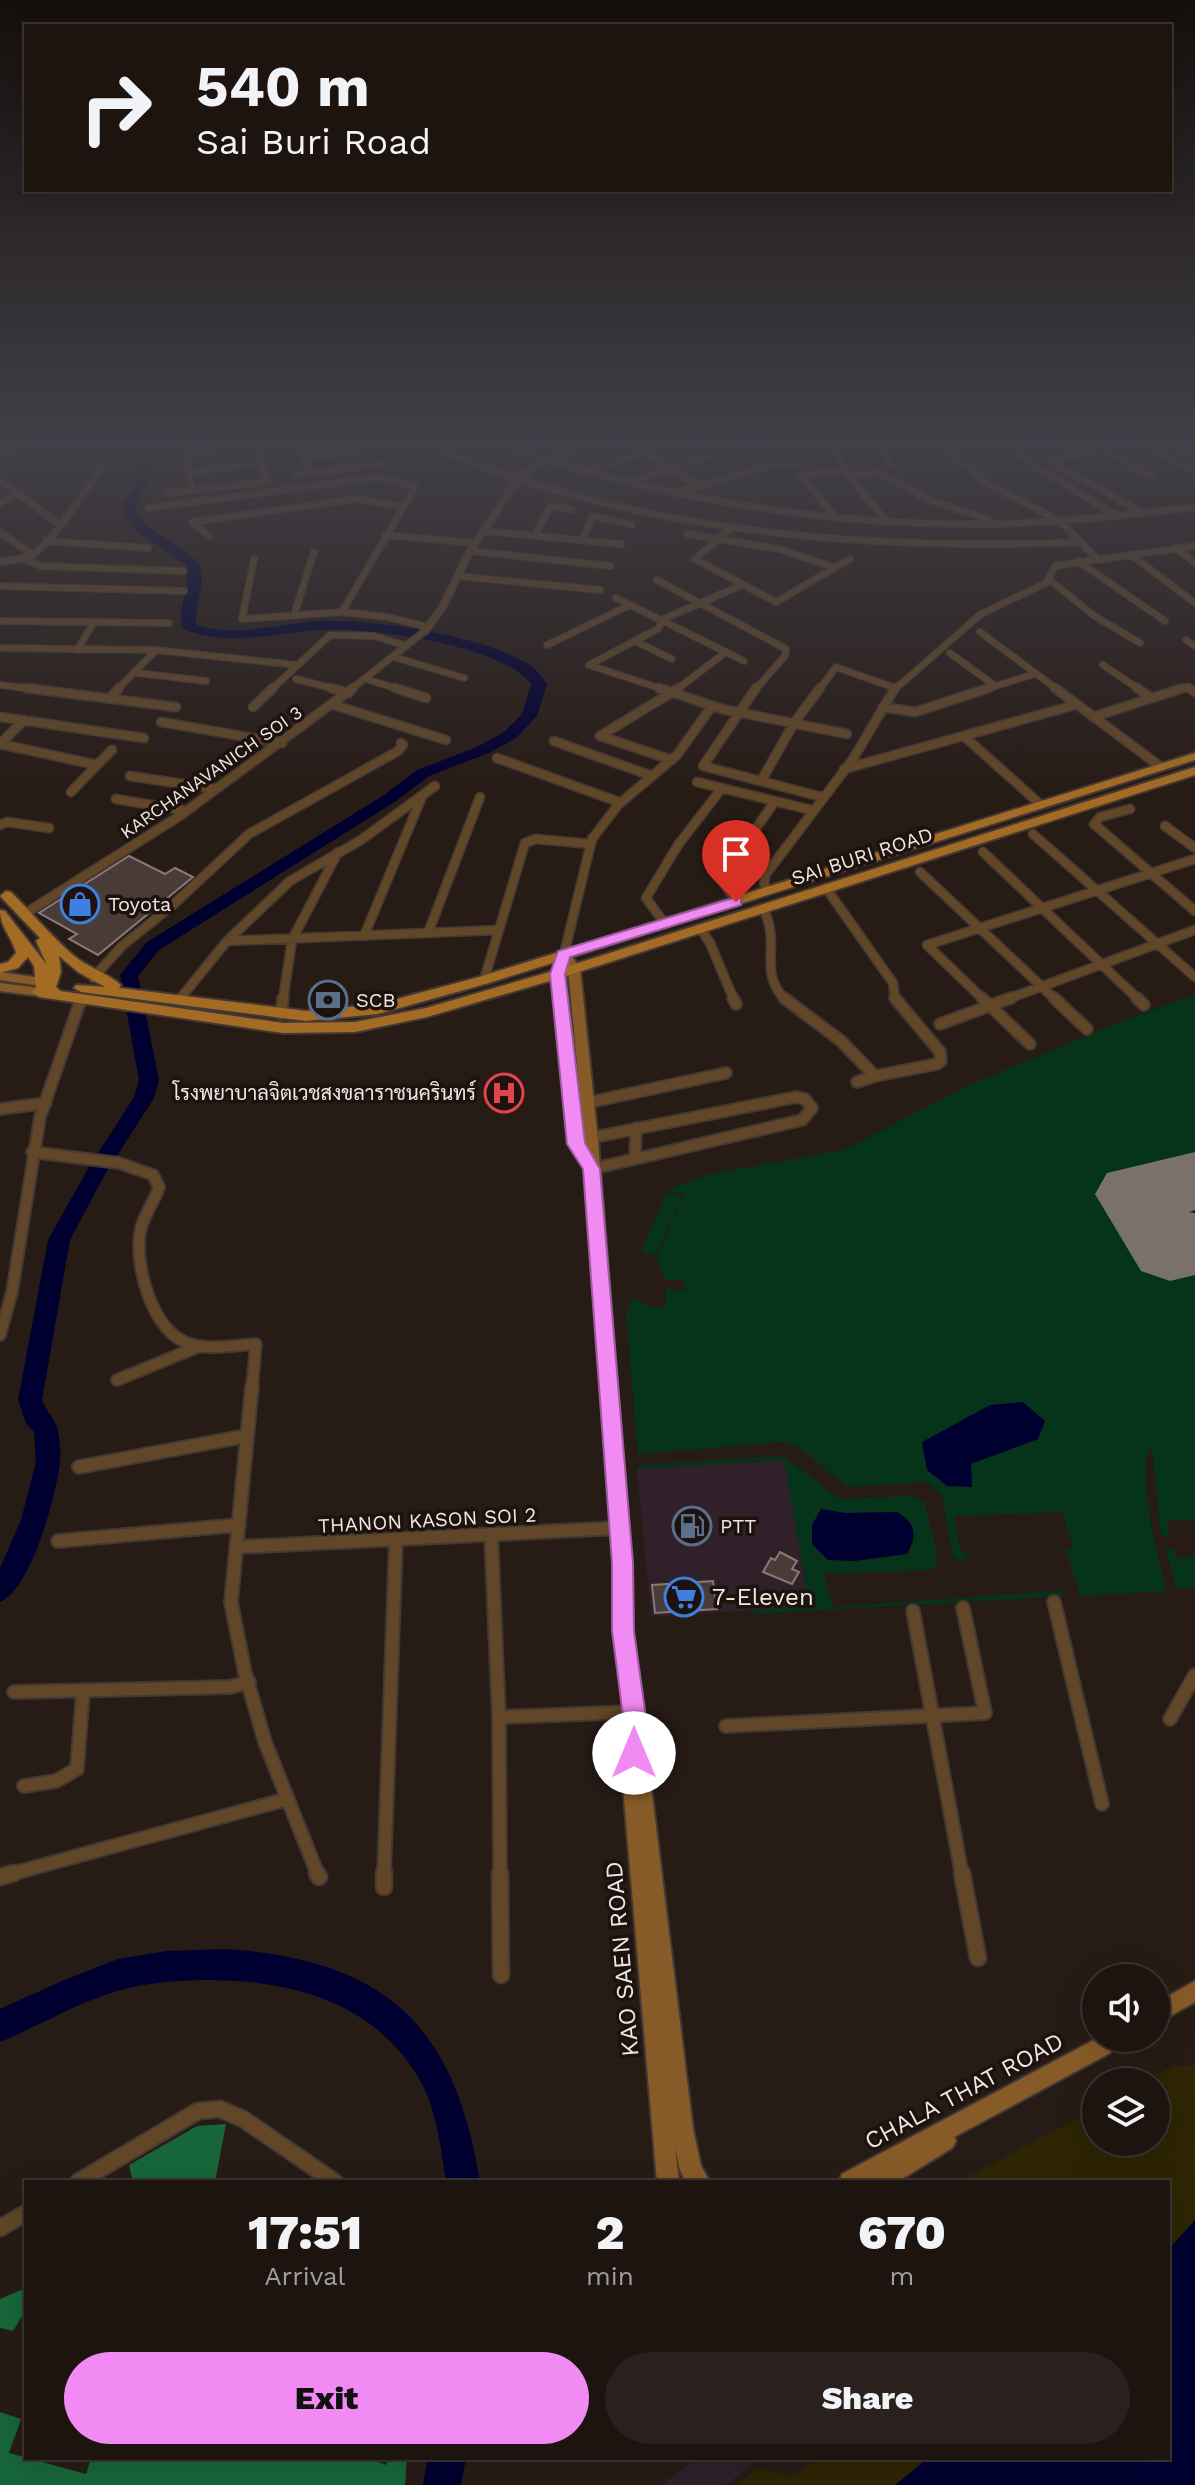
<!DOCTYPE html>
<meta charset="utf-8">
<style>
:root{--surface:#1d1410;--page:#2a211e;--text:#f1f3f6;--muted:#a09e9f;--line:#3b3330;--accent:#f28af3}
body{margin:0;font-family:"Work Sans",Sarabun,sans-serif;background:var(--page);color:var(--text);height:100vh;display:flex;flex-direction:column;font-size:30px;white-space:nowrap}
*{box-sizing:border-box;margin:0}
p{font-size:26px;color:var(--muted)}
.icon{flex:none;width:44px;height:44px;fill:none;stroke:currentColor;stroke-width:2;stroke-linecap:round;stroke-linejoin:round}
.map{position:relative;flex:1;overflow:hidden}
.panel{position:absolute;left:24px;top:2180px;width:1146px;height:280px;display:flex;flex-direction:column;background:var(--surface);border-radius:0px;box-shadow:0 8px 32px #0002,0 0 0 2px var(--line)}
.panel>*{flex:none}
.top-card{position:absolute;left:24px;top:24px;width:1148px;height:168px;border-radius:0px;box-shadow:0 8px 32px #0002,0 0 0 2px var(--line);background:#1d1410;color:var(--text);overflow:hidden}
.fabs{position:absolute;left:1082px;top:1964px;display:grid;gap:16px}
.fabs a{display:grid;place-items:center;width:88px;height:88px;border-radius:50%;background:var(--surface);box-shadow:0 8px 32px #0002,0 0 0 2px var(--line);font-size:40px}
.pin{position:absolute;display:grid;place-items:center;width:68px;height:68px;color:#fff;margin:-82px -34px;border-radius:50% 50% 50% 0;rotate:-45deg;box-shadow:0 0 8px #0007}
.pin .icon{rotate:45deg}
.me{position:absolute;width:88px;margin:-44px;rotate:0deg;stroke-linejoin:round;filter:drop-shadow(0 0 6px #0008)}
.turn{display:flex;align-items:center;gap:28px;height:168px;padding:0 40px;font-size:36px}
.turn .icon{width:104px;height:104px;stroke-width:2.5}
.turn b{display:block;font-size:56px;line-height:68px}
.eta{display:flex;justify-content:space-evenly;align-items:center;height:136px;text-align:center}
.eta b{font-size:48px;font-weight:800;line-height:56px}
.primary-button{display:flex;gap:16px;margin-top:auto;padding:16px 40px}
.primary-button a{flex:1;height:92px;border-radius:48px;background:var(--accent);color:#111;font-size:32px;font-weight:800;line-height:92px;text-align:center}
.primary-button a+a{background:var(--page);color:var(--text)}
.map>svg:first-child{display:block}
.commercial{fill:#2f202a}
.green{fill:#05341a;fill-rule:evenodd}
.forest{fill:#17663a}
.sand{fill:#2d2504}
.water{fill:#000030}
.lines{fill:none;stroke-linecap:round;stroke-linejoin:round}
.river{fill:#000030;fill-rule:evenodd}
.runway{fill:#7a706c;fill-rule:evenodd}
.building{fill:#493b37;stroke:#897975;stroke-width:2}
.minor-far4-casing{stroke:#433833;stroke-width:8}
.minor-far3-casing{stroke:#433833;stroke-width:11}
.minor-far2-casing{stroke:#433833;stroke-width:14}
.minor-far1-casing{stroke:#433833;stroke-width:16}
.minor-casing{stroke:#433833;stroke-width:19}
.tertiary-casing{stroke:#433833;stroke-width:9}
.secondary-casing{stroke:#433833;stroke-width:4}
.primary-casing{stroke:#433833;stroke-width:4}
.minor-far4{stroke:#614627;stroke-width:6}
.minor-far3{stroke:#614627;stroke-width:8}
.minor-far2{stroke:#614627;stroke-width:10}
.minor-far1{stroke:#614627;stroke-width:12}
.minor{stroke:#614627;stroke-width:15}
.tertiary{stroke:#614627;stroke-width:7}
.secondary{fill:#875b27;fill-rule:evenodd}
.primary{fill:#a36b24;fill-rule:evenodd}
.route{fill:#f28af3;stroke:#9d5a9e;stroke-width:2}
.labels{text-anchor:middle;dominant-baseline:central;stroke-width:7;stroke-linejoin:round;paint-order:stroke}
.far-street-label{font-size:18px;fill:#efe7e3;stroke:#1d120d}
.street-label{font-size:20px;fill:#efe7e3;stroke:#1d120d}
.poi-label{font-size:20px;fill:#efe7e3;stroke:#1d120d;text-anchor:start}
.near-poi-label{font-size:24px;fill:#efe7e3;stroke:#1d120d;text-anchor:start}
.near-street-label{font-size:24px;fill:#efe7e3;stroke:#1d120d}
</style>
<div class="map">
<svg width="1195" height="2485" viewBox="0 0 1195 2485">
<rect width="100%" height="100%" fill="#271b16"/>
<path class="commercial" d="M784 1460 810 1606 651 1617 637 1469Z
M696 2458H756L757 2460 726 2485H662Z"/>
<path class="green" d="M1195 995V1172L1124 1188 1167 1257 1195 1251V1521L1168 1519 1169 1537 1161 1534 1152 1446C1134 1474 1159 1557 1166 1591L1080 1596 1066 1549 1073 1548 1063 1512 954 1516 961 1553H968L965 1561H957L952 1554 942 1495 926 1482 850 1487C823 1474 810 1445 779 1442L638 1454 626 1313 634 1298 648 1306 666 1307V1289L685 1290 683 1280H666L656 1259 684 1194 667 1190 706 1175 843 1150 972 1084 1125 1020Z
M667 1193 682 1197 655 1255 641 1251Z
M784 1456 839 1499 914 1496 925 1503 938 1560 932 1570 824 1574 832 1607 1062 1591 1065 1596 754 1614 753 1610 809 1606 784 1460 637 1469 639 1465ZM821 1509 845 1513 886 1511 892 1557 841 1562Z
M1173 1549 1177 1558 1195 1557V1588L1177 1589 1166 1550Z"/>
<path class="forest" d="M226 2124 215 2182H133L129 2165 197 2126Z
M26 2288V2310L13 2331 0 2328V2299Z
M0 2412 21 2419 9 2453 86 2474 91 2458H368L386 2465 388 2458H407L405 2485H0Z"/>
<path class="sand" d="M1172 2066H1195V2220L1168 2250V2182H958L1096 2109V2142H1156V2082H1143Z
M808 2458H928L895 2485H736L758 2468 790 2477 810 2464Z"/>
<path class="water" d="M1023 1402 1045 1421 1038 1439 971 1464 972 1487 947 1486 927 1470 922 1442 990 1405Z
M821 1509 845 1513 897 1512C916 1523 918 1535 907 1554L854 1561 828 1560 812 1544V1525Z
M1195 2220V2485H895L928 2458H1168V2250Z"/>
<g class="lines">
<path class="river" d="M134 442H146L151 475 135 506 136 514 146 525 200 563 202 579 195 624C234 639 276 624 316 621 372 618 485 635 531 666 537 670 542 677 547 684L537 716 516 738 489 753 429 776 396 801 159 950 138 976 159 1080 154 1098 104 1176 70 1240 42 1400C46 1412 57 1420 58 1432 60 1442 61 1454 60 1463 56 1495 31 1590 0 1602V1568L21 1520 36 1462 34 1432 26 1423 18 1400 48 1240 89 1167 134 1097 139 1080 120 975 147 942 384 795 417 770 477 747 504 732 522 714 531 684C502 645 370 627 322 630 274 632 230 648 183 629 175 608 192 587 187 565L136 531 124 515 123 506 139 475Z
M229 1949C388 1961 455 2027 480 2182H446C441 2149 437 2112 421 2082 376 2001 288 1979 201 1980 173 1981 144 1983 117 1991 76 2003 39 2026 0 2042V2009L62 1981 118 1959 166 1951Z
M428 2458H466L461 2485H423Z"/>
<path class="runway" d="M1195 1152V1210L1189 1212 1195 1213V1275L1170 1281 1141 1271 1095 1194 1107 1173Z"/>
</g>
<path class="building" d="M129 856 165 874 175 868 193 877 98 955 69 939 77 934 39 913Z
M780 1552 797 1561 792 1569 799 1572 792 1584 763 1572 771 1558 775 1560Z
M713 1581 717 1609 655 1613 652 1585Z"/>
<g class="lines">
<g class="minor-far4-casing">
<path id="minor-far4" d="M182 442 192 490
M299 442 310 474
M423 442C624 532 864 551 1082 542
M490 442C648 495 810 525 978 524 1050 524 1123 515 1195 507
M557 442 576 449
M626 442 698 484
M829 442 849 476 886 521
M877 442 890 465
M938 442 988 484 1060 521 1097 559
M1003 442 1031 464 1117 516
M1058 442 1077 455
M1088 442 1153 477
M1142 442 1194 471
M1165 442 1195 459
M718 445 736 442
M1099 449 1050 461 1143 513
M184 454 255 445
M0 455 31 442
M304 456 344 454 382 445
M188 472 262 463
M585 472 676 442
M295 475 386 463
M849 476 880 473 929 500 990 520
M0 480 60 525
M629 482 714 455
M679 492 767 466 794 465
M167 493 268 482 254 442
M0 503 20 493
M148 508 381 477 415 487 342 612
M835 517 801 475 846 471
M732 527 695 559 776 602 850 559
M484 531 621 544
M0 532 33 555
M687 534 780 549 835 568
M385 535 476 543
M209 536 192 522 356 499 401 506
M534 536 551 506 572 510
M582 540 593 516 632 525
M46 541 148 548
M1176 548 1195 563
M470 551 611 566
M1130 554 1195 603
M23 559 41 566 183 571
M254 559 242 619 342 612 387 617 428 627
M1078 561 1165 621
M0 562C10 560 22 559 31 555 53 546 86 484 107 463
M457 576 600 590
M657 580 786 649 785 656 755 690
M1050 580 1093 615 1140 643
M0 586 184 591
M616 598 661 620 742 585
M294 615 314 552
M0 621 169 623
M980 632 1058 690
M1186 640 1195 646
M635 641 672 659
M547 645 630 605
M0 648 156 650 297 665
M77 650 94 622
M950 653 994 685
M394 657 464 678
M1103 665 1140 690
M137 673 206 681
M296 679 339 690
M366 679 401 690
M0 685 42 690
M117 690 156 650
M271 690 330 635 374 636 407 646
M350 690 425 631
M665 690 589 665 659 628 661 620 744 661
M676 690 726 652
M819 690 836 667 895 688
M894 690 981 614 1046 583 1055 566 1195 546
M983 690 1034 674
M1177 690 1187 687 1192 690"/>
</g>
<g class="minor-far3-casing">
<path id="minor-far3" d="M26 688 176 707
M331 688 349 693
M395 688 426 698
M659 688 722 709 847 734
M756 688 703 766 822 797
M1055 688 1161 767
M1137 688 1150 697
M1189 688 1195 692
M110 698 119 688
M334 705 446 740
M253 707 273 688
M883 707 915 712 989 688
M0 717 144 738
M1093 717 1183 688
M161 722 282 743
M965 737 1041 805
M554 741 652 776
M0 744 97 765 71 792
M0 744 24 720
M497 758 619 802
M672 760 600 736 679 688
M97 765 112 750
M844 769 1075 705
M130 776 216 789
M761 781 794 723 820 688
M697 782 811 810
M116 799 186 811
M1130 809 1100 817 1094 824 1195 911
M0 825 7 822 49 828
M1165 826 1195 848
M1033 834 1195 977
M983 852 1139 1000
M920 872 1056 1000
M826 888 893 983 895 1000
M767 891 764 883 766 874 853 759 895 688
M736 902 721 879 775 801
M763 908C782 946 757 969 785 1000
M26 913 181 815 353 688
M665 924 646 898 678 845 722 788
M700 928 710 943 734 1000
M428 933 480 797
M364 936 421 799
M227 941 497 930
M564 954 592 839 618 805 677 755 712 706
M93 978 122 946 174 904 249 834 398 751 403 745 401 743
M484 980 525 843 536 839 591 844
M179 1000 227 941 290 881 361 840 435 786
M283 1000 292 940 338 852
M984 1000 927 945 1195 859
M1005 1000 1195 930"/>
</g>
<g class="minor-far2-casing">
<path id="minor-far2" d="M733 998 736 1004
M784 998 841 1041 875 1076 937 1064 941 1061 940 1052 895 998
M982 998 1030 1044
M1054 998 1087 1029
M1137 998 1144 1005
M281 1014 283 998
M940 1024 1011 998
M857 1082 875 1076
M586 1103 726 1073
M0 1109 46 1103
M590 1138 796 1097 805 1099 812 1108 802 1120 592 1169
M32 1152 119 1163 153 1175 159 1187C154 1203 142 1217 140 1233 135 1268 152 1329 187 1343 208 1351 235 1345 256 1344L252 1388
M635 1159 636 1128
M0 1335 12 1292 40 1117 81 999
M117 1380 200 1346"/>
</g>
<g class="minor-far1-casing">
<path id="minor-far1" d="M252 1386 231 1602 245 1673 265 1742 318 1875
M79 1467 246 1436
M491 1534 499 1717 500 1875
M58 1541 239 1525
M238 1547 619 1528
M1054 1602 1102 1804
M913 1611 962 1875
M14 1692 230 1687 249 1682
M499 1717 634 1712
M1170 1719 1195 1675
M726 1726 985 1713 963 1608
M24 1786 56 1781 77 1769 83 1691
M7 1875 284 1800
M384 1875 396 1539"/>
</g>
<g class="minor-casing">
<path id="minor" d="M317 1873 319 1877
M500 1873 501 1975
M962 1873 978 1958
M0 1877 14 1873
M384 1887V1873
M78 2182 198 2111 220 2109 243 2119 335 2182
M0 2228 26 2213"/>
</g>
<g class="tertiary-casing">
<path id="tertiary" d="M425 631 442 608 470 551 520 476 545 461 599 442"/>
</g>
<g class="secondary-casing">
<path id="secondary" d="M564 950 568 951 580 968 598 1141 631 1563 632 1631 693 2129 701 2166 710 2182H686L680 2170 675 2147 679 2182H657L622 1774 628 1746 614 1631 615 1563 587 1173 569 1144 552 974 558 954ZM566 966 568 968 585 1148 583 1144 564 974Z
M0 972 41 978 47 982 41 986 0 980Z
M0 983 39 988 45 992 39 996 0 991Z
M1195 1981V2002L1156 2024V2003Z
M1096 2039H1110L1113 2046 1110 2053 954 2137 956 2141 952 2148 897 2182H839L842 2174Z"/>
</g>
<g class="primary-casing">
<path id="primary" d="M1195 753V760L489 983 378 1014 306 1021 81 992 74 988 76 985 105 987 78 972 59 956 61 972 56 987 60 991 283 1023 355 1022 426 1008 553 971 1195 767V775L563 977 427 1017 355 1032 283 1033 39 997 32 992 36 988 34 966 28 957 18 968 0 973V964L8 962 16 953C12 937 0 927 0 910L5 911 47 965 36 941 40 938 0 896 6 891 11 892C32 913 51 936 73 955 87 967 109 974 121 985L119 988 306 1011 378 1004 479 977Z"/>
</g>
<use href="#minor-far4" class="minor-far4"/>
<use href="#minor-far3" class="minor-far3"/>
<use href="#minor-far2" class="minor-far2"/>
<use href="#minor-far1" class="minor-far1"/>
<use href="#minor" class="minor"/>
<use href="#tertiary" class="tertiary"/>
<use href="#secondary" class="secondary"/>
<use href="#primary" class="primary"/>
</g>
<linearGradient id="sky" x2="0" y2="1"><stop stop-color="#150f0c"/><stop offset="0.56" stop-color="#413f47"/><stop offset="1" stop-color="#413f47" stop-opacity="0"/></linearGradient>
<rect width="1195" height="790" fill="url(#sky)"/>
<path class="route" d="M736 897 741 898V905L570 957 565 974 585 1143 600 1169 633 1563 634 1631 648 1732 642 1761 634 1765 626 1761 622 1753 625 1732 612 1631V1563L583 1169 567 1144 550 974 558 951Z"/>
<defs>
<g id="shop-ring" transform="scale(2)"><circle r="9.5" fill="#1d120d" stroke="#3f7fe0" stroke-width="1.5"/><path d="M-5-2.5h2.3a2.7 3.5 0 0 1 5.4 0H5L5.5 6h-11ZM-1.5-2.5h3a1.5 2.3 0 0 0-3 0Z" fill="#3f7fe0"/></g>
<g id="bank-ring" transform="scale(2)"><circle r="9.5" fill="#1d120d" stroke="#5c6f8a" stroke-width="1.5"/><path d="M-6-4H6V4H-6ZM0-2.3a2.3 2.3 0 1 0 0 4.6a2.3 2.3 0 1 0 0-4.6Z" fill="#5c6f8a"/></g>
<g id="hospital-ring" transform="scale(2)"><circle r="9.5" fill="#1d120d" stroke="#e0444e" stroke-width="1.5"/><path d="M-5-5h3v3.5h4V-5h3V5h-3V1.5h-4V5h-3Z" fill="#e0444e"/></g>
<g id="fuel-ring" transform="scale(2)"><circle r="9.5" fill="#1d120d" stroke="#5c6f8a" stroke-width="1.5"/><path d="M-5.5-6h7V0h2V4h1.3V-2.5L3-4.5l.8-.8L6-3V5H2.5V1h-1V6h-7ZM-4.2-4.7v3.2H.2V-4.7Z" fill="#5c6f8a"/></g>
<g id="supermarket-ring" transform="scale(2)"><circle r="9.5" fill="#1d120d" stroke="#3f7fe0" stroke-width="1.5"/><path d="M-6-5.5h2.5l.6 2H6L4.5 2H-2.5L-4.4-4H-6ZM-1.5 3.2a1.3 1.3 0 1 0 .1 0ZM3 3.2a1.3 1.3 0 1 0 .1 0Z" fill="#3f7fe0"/></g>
</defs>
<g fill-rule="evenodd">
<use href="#shop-ring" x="80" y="904"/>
<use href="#bank-ring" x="328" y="1000"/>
<use href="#hospital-ring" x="504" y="1093"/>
<use href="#fuel-ring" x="692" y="1526"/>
<use href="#supermarket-ring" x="684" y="1597"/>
</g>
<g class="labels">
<g class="far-street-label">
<text transform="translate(211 772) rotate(-35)">KARCHANAVANICH SOI 3</text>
</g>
<g class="street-label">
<text transform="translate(862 856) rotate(-18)">SAI BURI ROAD</text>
<text transform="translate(427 1520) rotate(-3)">THANON KASON SOI 2</text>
</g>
<g class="poi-label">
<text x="108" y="904">Toyota</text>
<text x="356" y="1000">SCB</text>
<text x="476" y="1093" text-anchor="end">โรงพยาบาลจิตเวชสงขลาราชนครินทร์</text>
<text x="720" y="1526">PTT</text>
</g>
<g class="near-poi-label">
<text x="712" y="1597">7-Eleven</text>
</g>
<g class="near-street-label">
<text transform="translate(622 1959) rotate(-95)">KAO SAEN ROAD</text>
<text transform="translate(964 2091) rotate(-28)">CHALA THAT ROAD</text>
</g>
</g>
</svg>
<div class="fabs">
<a><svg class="icon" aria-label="sound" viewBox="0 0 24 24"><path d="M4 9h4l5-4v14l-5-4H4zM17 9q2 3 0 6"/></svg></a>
<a><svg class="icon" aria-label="layers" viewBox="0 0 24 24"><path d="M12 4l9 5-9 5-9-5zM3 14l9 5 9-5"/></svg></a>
</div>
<div class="pin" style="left:736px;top:902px;background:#d93025"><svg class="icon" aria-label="arrive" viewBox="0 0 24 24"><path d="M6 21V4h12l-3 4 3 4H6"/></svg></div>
<svg class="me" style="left:634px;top:1753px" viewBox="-20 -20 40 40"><circle r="19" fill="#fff"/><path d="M0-13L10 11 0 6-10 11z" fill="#f28af3"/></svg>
<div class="top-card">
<div class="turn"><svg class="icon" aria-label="right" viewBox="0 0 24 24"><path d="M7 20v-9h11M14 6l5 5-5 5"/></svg><div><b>540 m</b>Sai Buri Road</div></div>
</div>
<section class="panel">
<div class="eta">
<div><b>17:51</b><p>Arrival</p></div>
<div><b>2</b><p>min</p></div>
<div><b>670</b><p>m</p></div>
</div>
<div class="primary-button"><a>Exit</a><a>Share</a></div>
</section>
</div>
